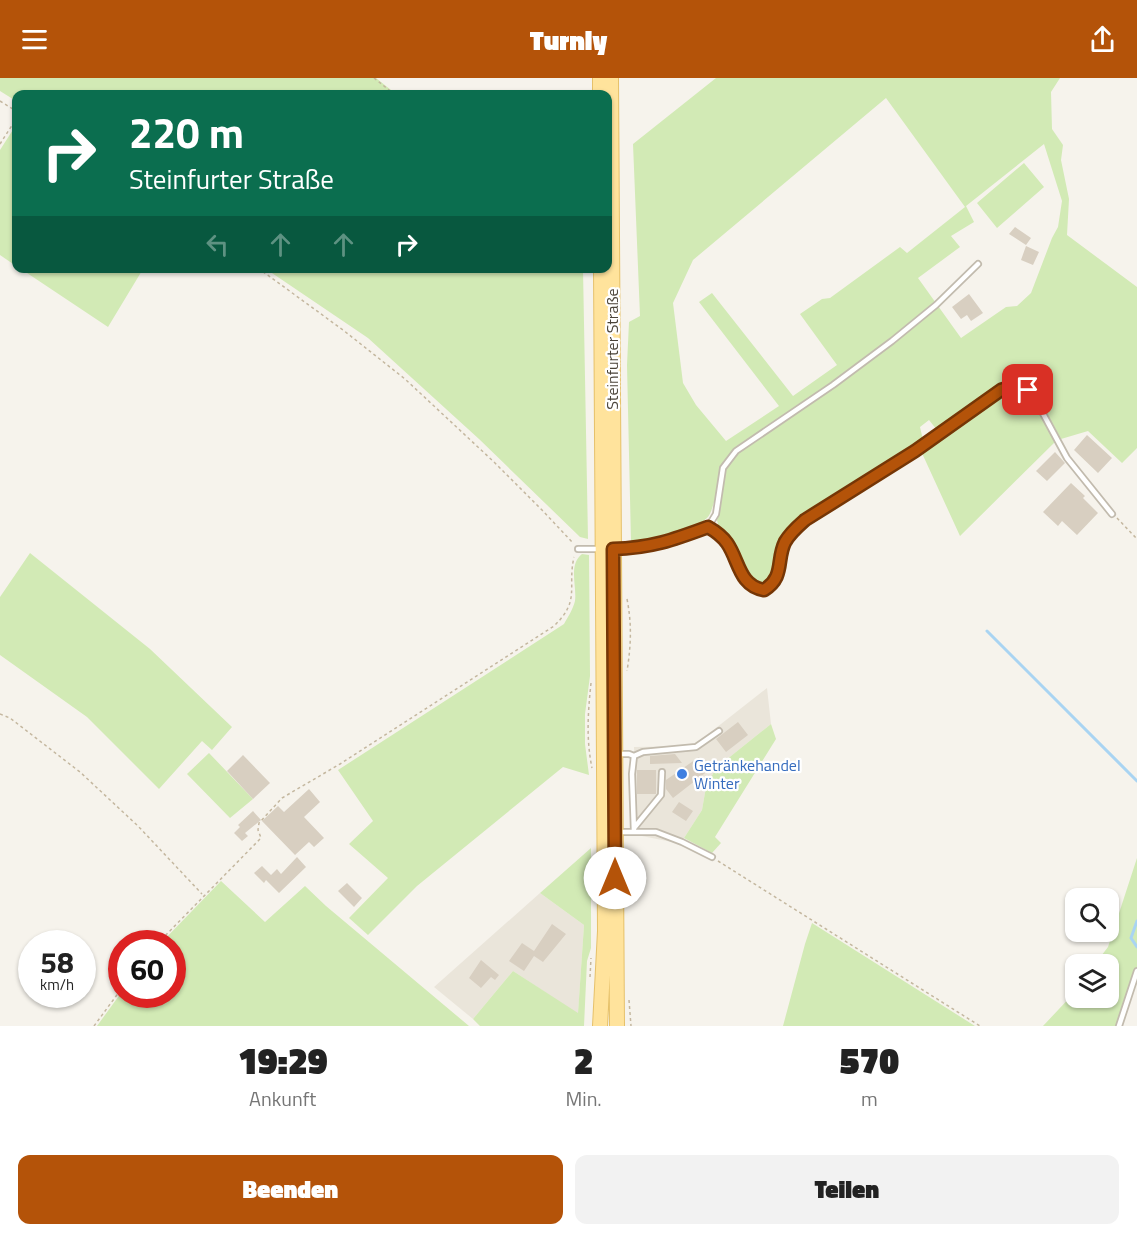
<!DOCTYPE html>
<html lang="de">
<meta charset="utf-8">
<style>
:root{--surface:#fff;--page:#f2f2f2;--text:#222;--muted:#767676;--accent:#b45309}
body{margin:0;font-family:"Titillium Web",sans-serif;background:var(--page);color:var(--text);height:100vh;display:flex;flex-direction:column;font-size:22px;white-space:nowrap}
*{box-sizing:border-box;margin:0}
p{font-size:20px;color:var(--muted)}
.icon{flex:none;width:33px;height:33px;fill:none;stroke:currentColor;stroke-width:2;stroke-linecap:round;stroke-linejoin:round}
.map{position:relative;height:948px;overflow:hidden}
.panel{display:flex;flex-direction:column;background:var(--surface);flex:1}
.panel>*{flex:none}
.top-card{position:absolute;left:12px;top:12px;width:600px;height:183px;border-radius:12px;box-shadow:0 2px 4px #0004;background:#0b6e4f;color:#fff;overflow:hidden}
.fabs{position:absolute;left:1065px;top:810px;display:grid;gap:12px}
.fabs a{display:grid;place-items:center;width:54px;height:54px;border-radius:12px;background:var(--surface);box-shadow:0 2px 4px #0004;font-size:30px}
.speed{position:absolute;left:18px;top:852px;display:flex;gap:12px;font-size:30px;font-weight:700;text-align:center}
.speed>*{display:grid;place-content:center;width:78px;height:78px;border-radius:50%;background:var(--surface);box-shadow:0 2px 4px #0004;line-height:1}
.speed small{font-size:15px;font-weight:400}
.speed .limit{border:9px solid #d22;background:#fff;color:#111}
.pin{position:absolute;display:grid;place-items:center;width:51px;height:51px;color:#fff;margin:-26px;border-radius:12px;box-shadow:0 3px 9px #0006}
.me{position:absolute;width:66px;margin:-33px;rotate:0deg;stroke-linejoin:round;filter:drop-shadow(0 0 4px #0008)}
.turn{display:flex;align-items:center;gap:21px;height:126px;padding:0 18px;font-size:27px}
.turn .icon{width:78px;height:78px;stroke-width:2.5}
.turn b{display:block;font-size:42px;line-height:51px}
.lanes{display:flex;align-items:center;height:57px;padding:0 18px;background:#0003;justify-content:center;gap:30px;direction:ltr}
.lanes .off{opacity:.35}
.eta{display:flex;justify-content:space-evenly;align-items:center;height:102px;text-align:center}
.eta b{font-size:36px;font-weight:800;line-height:42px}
.cta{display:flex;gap:12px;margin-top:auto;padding:12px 18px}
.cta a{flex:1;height:69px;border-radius:12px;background:var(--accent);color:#fff;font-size:24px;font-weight:800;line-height:69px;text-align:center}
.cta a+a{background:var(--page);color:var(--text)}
header{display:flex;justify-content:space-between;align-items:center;height:78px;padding:0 18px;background:var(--accent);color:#fff;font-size:27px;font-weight:800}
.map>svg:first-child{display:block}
.residential{fill:#eae5da}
.green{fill:#d2eab5;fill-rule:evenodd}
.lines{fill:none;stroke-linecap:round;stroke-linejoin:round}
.stream{stroke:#a9d4f2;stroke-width:3}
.building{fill:#d8cfc1}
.service-casing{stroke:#c2bbae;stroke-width:8}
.primary-casing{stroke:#e6c16a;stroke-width:16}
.path{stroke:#c4b79f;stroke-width:1.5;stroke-dasharray:3 3;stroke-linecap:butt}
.service{stroke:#fff;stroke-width:4.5}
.primary{stroke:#ffe39c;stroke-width:14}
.route-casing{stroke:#753606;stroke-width:15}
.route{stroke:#b45309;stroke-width:10}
.shop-dot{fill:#3f7fe0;stroke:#fff;stroke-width:2}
.labels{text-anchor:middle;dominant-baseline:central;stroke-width:4.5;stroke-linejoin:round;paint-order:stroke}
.street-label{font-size:16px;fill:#4b4439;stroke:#fff}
.shop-label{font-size:16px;fill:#366cbe;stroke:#fff;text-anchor:start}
</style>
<header><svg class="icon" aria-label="menu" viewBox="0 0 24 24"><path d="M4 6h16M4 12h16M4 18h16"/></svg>Turnly<svg class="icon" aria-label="share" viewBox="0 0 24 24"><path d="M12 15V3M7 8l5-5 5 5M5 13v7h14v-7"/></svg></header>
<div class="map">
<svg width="1137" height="948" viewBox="0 0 1137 948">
<rect width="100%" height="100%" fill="#f6f3ec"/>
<path class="residential" d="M767 610 771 646 716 690 706 709 702 732 684 760 677 765 637 757 634 669 693 668Z
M540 815 584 847 578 936 513 893 473 941 434 909Z"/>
<path class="green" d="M0 0H376L396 16H16V23L0 13Z
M716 0H1060L1051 14 1052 51 1063 67 1061 82 1069 121 1067 157 1137 209V370L1122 385 1088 353 1061 361 1032 308 1007 301 937 352 929 342 920 349 923 362 793 450 783 465 774 501 764 509 753 506 730 463 719 451 717 442 720 431 716 419C713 425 712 435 707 440 693 454 650 463 631 464L627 287 629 244 640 238 633 66ZM886 20 965 129 907 175 900 169 830 220 822 221 800 236 837 287 793 318 712 215 699 224 779 328 726 363 696 327 683 305 673 225 693 182ZM1044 66 1062 123 1058 149 1052 160 1031 215 1017 228 1006 229 961 260 918 200 960 169 951 158 974 144 966 128Z
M16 47V188L0 177V72Z
M1024 85 1044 109 997 150 977 125Z
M21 191H143L108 249Z
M266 191H583L588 461 580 459 479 361 368 260Z
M1020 310 1030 317 1055 364 960 458 921 373 1013 311Z
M30 475 150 571 232 649 212 672 202 663 159 711 87 639 0 577V519Z
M582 476 589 477 590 598 585 636V666L589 697 563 689 417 808 368 857 349 840 388 800 349 766 373 743 338 692 564 546C568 539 573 531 575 523 577 508 568 487 582 476Z
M771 646 776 661 715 759 721 765 712 775 684 760 702 732 706 709 716 690Z
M209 675 253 721 230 740 187 696Z
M591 770V870L587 883 584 948H480L473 941 513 893 578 935 584 847 540 815Z
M1137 780V889L1116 948H1043L1075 914 1076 920H1108V886H1095L1108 869Z
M221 803 265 844 305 808 326 828 469 948H97L121 915 122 916H172V866L161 865Z
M812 845 975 948H783L805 866Z"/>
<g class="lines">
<path class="stream" d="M987 553 1137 703
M1137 843 1131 860 1137 869"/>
</g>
<path class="building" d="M1015 149 1031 160 1026 167 1009 156Z
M1026 168 1039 174 1033 187 1021 182Z
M969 216 983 235 971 243 967 237 961 241 952 229Z
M1087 357 1112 380 1098 395 1074 372Z
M1055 374 1065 385 1047 403 1036 393Z
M1071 405 1085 418 1083 420 1098 435 1077 457 1062 443 1058 448 1043 434Z
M738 644 748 657 726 674 716 661Z
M675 676 682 685 650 686V678Z
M243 677 270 705 253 721 227 693Z
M699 679 709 692 673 720 666 711V702Z
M637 692H656V716H637Z
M309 711 320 724 304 739 324 760 314 769 309 764 295 777 262 743 278 728 284 734Z
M679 724 693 733 686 743 672 734Z
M253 733 261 742 245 755 248 758 242 763 234 755 240 749 238 747Z
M297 779 306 789 279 815 266 802 264 805 254 795 262 788 271 797 277 791 281 796Z
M347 805 362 820 354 829 338 813Z
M552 846 566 856 543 884 534 878 524 893 509 883 522 865 534 873Z
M481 882 499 897 495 902 491 899 481 910 469 900Z"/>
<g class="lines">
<g class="service-casing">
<path id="service" d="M708 449C733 465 734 486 750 508L764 512 775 503 784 466 794 451 915 373 1001 312 1012 307H1021L1033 317 1067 380 1112 436
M578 471H600
M616 471 643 470 659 467 708 449 716 436 723 390 736 373 833 307 892 263 936 227 978 186
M616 676H629L634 678
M634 750 661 717 662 694
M618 754H656L682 764 712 779
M634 754 632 696 634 678 643 674 696 669 719 653
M1119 948 1137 893"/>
</g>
<g class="primary-casing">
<path id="primary" d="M600 0V16
M611 0 617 948
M600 948 605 853 601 190"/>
</g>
<path class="path" d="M374 0 394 16
M0 23 16 33
M0 66 16 41
M258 190 343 252 405 301 494 384 542 432 573 465
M1117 440 1137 461
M627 521C632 546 631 568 627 593
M591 605C588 634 586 661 592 690
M0 636 10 640 80 694 138 748 202 816
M718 783 980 948
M157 866 261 760 258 752 259 745 282 720 340 686 554 548C581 522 567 510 574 479
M590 899 591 880
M629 922 631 948
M94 948 122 910"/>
<use href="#service" class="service"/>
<use href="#primary" class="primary"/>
</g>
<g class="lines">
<g class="route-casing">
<path id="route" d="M615 800 613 471C651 470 673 462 708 449 715 453 722 458 727 465 739 482 739 508 764 512 785 499 776 482 785 464 790 455 797 449 805 442L915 373 1001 312C1011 308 1018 305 1028 312"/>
</g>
<use href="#route" class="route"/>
</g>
<circle class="shop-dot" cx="682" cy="696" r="6"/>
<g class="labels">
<g class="street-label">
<text transform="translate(612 271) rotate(-90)">Steinfurter Straße</text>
</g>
<g class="shop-label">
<text x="694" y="687">Getränkehandel<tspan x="694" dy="18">Winter</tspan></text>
</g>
</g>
</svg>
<div class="fabs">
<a><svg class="icon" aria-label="search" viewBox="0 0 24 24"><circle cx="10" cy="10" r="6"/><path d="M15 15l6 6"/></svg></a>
<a><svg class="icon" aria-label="layers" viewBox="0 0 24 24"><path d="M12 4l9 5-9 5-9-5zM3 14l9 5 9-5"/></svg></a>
</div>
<div class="speed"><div>58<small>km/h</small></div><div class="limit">60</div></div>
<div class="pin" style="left:1028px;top:312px;background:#d93025"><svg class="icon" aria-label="arrive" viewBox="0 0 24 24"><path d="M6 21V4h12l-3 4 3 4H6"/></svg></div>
<svg class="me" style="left:615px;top:800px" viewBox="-20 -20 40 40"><circle r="19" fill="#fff"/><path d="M0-13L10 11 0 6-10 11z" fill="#b45309"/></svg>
<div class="top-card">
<div class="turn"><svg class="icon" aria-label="right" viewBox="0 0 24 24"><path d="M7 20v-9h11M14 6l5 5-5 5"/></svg><div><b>220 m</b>Steinfurter Straße</div></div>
<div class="lanes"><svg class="icon off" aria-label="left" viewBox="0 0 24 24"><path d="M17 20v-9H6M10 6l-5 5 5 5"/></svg><svg class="icon off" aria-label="ahead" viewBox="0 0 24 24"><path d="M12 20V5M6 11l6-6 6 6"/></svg><svg class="icon off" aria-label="ahead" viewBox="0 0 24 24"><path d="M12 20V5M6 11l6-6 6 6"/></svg><svg class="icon" aria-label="right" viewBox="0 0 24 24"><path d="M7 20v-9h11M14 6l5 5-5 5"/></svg></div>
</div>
</div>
<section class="panel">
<div class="eta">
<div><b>19:29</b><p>Ankunft</p></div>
<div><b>2</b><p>Min.</p></div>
<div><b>570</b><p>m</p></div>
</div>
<div class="cta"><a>Beenden</a><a>Teilen</a></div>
</section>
